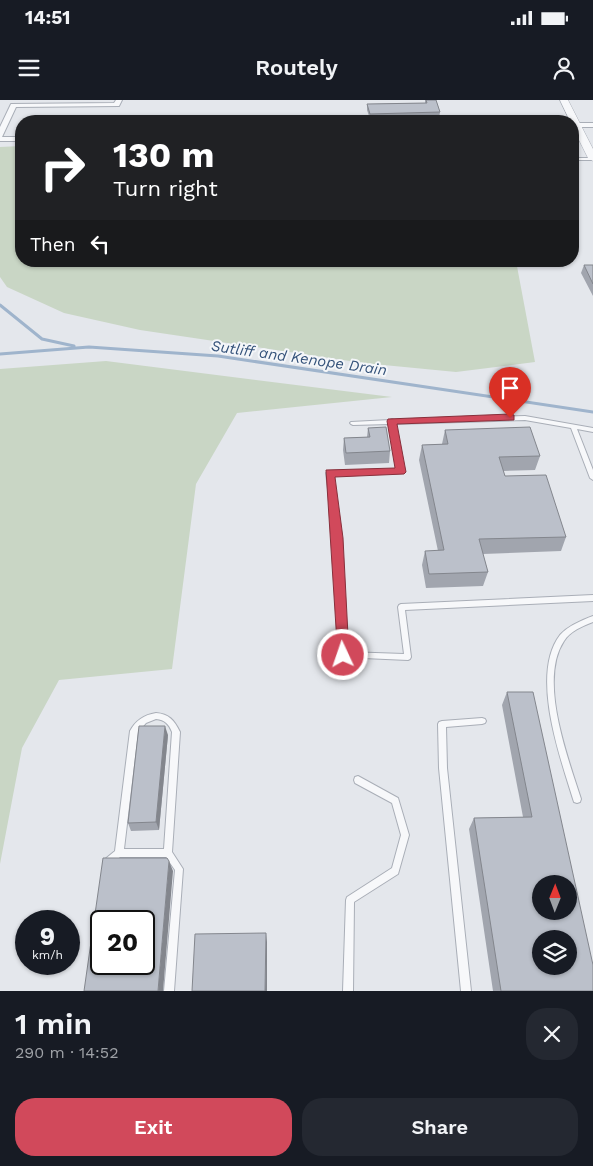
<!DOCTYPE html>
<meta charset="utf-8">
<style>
:root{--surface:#171b24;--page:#242831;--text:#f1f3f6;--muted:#9ea1a6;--accent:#d1495b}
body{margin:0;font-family:"Work Sans",sans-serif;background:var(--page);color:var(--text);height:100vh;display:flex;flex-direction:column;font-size:19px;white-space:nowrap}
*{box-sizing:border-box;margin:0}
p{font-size:16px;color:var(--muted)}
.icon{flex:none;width:28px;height:28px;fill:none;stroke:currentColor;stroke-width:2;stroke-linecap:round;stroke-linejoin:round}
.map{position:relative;height:891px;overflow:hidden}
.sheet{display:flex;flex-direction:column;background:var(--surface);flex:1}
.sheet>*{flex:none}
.hud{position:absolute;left:15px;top:15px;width:564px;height:152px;border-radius:20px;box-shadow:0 1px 4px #0004;background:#202124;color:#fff;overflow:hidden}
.needle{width:32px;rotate:1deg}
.buttons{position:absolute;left:532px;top:775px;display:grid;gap:10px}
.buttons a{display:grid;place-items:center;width:45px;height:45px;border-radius:50%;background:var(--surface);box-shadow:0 1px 4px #0004;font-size:25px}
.speed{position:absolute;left:15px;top:810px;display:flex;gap:10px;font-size:25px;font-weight:700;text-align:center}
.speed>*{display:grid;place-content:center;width:65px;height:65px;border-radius:50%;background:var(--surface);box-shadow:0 1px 4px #0004;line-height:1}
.speed small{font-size:12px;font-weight:400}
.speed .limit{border:2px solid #111;border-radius:8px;background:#fff;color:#111}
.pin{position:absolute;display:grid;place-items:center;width:42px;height:42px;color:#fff;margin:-51px -21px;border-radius:50% 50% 50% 0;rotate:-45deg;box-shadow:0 0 5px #0007}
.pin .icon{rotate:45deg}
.me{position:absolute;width:55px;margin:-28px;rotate:357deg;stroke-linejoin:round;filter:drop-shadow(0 0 4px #0008)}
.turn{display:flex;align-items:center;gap:18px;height:105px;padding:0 15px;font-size:22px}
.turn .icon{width:65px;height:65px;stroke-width:2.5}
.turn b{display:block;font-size:35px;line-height:42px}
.then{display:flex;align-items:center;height:48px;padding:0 15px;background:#0003;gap:10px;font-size:19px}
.round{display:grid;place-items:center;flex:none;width:52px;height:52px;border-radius:20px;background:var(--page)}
.summary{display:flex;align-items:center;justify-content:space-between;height:85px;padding:0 15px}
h1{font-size:30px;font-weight:600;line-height:38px}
.primary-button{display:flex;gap:10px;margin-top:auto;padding:10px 15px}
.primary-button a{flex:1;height:58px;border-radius:20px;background:var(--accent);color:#fff;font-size:20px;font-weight:600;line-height:58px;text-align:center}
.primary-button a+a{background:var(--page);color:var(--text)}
.status{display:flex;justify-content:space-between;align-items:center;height:35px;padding:0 25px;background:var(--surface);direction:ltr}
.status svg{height:14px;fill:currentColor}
header{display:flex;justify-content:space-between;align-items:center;height:65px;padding:0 15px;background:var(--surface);font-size:22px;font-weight:600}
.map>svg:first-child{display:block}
.green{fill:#c9d6c5}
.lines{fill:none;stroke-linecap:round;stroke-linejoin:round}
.stream{stroke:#9fb4cc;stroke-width:3}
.service-casing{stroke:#a9aeb7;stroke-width:2}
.minor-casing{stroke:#a9aeb7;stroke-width:2}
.tertiary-casing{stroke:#a9aeb7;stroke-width:1}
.service{fill:#f7f8fa;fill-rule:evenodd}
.minor{fill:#f7f8fa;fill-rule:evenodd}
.tertiary{fill:#f7f8fa;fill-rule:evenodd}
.wall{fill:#a1a5ae}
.shaded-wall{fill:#83868d}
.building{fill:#bbc0ca;stroke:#83868d;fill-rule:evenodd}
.route{fill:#d1495b;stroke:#882f3b}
.labels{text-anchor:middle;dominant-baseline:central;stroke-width:4;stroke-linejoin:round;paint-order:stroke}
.water-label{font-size:15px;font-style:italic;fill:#34527a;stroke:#f4f6f9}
</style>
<div class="status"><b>14:51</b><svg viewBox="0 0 49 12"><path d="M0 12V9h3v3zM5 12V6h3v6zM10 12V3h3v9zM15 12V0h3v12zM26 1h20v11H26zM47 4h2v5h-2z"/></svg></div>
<header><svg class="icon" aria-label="menu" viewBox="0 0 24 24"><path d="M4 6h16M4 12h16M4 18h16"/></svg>Routely<svg class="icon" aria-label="person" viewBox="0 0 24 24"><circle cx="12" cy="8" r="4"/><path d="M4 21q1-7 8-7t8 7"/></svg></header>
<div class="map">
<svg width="593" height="891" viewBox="0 0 593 891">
<rect width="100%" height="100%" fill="#e4e7ec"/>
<path class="green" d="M21 46V161H516L535 262 456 272 363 263 140 230 64 213 7 187 0 177V47Z
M106 261 392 297 237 313 196 384 172 569 59 580 22 648 0 764V269Z"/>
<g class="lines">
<path class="stream" d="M0 205 42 239 74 246
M0 254 89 247 218 256 593 312"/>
<g class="service-casing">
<path id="service" d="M572 58H593V60H572Z
M525 316 593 328V332L577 329 593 370V380L590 378 571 328 525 320 395 324 404 372 403 373 332 375 340 438 346 552 404 554 398 507 399 505 401 504 593 495V501L405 510 411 557 410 559 408 560 341 557 340 555 334 438 326 373 329 371 398 370 390 324 353 325 351 324 350 323 351 322 390 320 392 319 394 320Z
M593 516V522C583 526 570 531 564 541 538 580 568 658 581 699L580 702 577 703 574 702 573 699C560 657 530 574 560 535 568 526 582 520 593 516Z
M156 613C169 614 174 620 180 632L172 752 183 769 174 891H164L175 770 166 757H120L107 767 104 766 103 763 104 760 115 751 130 631C136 620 144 615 156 613ZM156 619C165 620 169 624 172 632L164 749H124L138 632 146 623Z
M482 618 485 619 486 621 485 623 482 624 446 627 447 668 471 891H461L439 668 438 624 439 622 442 621Z
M358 676 398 698 409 735 398 774 354 802 353 891H343L346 800 347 797 392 768 401 735 392 703 355 683 354 680 355 677Z"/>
</g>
<g class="minor-casing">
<path id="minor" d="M116 0H122L119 6 16 7 2 37H21V41H0V27L11 4 114 3Z
M572 23H593V27H572Z"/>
</g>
<g class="tertiary-casing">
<path id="tertiary" d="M560 0H568L593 49V61L588 58 572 26V21H570Z"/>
</g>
<use href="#service" class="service"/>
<use href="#minor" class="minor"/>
<use href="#tertiary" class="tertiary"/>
</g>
<path class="wall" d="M425 0H436L440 12 439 18 370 19 367 10V4L425 3Z
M584 165H593V196L581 173Z
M368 328 390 351 389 363 345 365 343 350 344 338 367 337Z
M445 330 540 356 535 370 503 371 505 376 566 437 561 451 483 454 488 472 483 486 426 488 422 465 425 451H438L419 360 422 345 442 344Z
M507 592 593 891H493L469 729 474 718 523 717 502 605Z
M168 635 159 730 131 731 128 723Z"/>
<path class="shaded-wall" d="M165 626 168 635 159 730 156 722Z
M169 761 173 771 163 891H158Z
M266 833 267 842V891H265Z"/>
<path class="building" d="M426 0H436L440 12 370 14 367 4 427 3Z
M584 165H593V184Z
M386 327 390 351 346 353 344 338 370 337 368 328Z
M530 327 540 356 499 357 505 376 546 375 566 437 479 439 488 472 429 474 425 451 444 450 422 345 448 344 445 330Z
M507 592H533L593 865V891H501L474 718 532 717ZM541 784H569V811H541ZM541 839H569V866H541Z
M139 626H165L156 722 128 723Z
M103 758H167L169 761 158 891H84ZM101 821H144V864H101Z
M266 833 265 891H192L195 834Z"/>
<path class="route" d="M510 314 514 315V320L397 324 406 372 404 374 335 377 343 438 349 555 343 561 338 559 326 370 395 368 387 321 388 319Z"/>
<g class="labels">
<g class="water-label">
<text transform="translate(299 258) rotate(8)">Sutliff and Kenope Drain</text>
</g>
</g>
</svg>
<div class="buttons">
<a><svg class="needle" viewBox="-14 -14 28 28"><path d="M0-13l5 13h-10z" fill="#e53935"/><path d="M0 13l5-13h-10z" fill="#9ea1a6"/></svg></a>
<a><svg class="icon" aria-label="layers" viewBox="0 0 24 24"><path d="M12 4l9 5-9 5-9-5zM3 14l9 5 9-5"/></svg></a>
</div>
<div class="speed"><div>9<small>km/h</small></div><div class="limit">20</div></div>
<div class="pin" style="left:510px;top:318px;background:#d93025"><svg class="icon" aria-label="arrive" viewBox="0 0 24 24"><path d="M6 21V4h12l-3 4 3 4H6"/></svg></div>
<svg class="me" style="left:343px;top:555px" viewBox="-20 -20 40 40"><circle r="17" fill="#d1495b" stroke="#fff" stroke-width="3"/><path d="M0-11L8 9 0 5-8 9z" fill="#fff"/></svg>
<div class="hud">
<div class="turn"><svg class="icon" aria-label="right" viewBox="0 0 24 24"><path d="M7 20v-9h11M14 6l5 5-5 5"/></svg><div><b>130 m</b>Turn right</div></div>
<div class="then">Then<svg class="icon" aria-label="left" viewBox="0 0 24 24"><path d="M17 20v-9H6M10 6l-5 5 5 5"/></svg></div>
</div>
</div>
<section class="sheet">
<div class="summary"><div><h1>1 min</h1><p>290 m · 14:52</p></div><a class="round"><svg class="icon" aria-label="close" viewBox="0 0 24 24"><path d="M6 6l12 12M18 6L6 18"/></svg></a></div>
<div class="primary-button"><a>Exit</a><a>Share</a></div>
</section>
